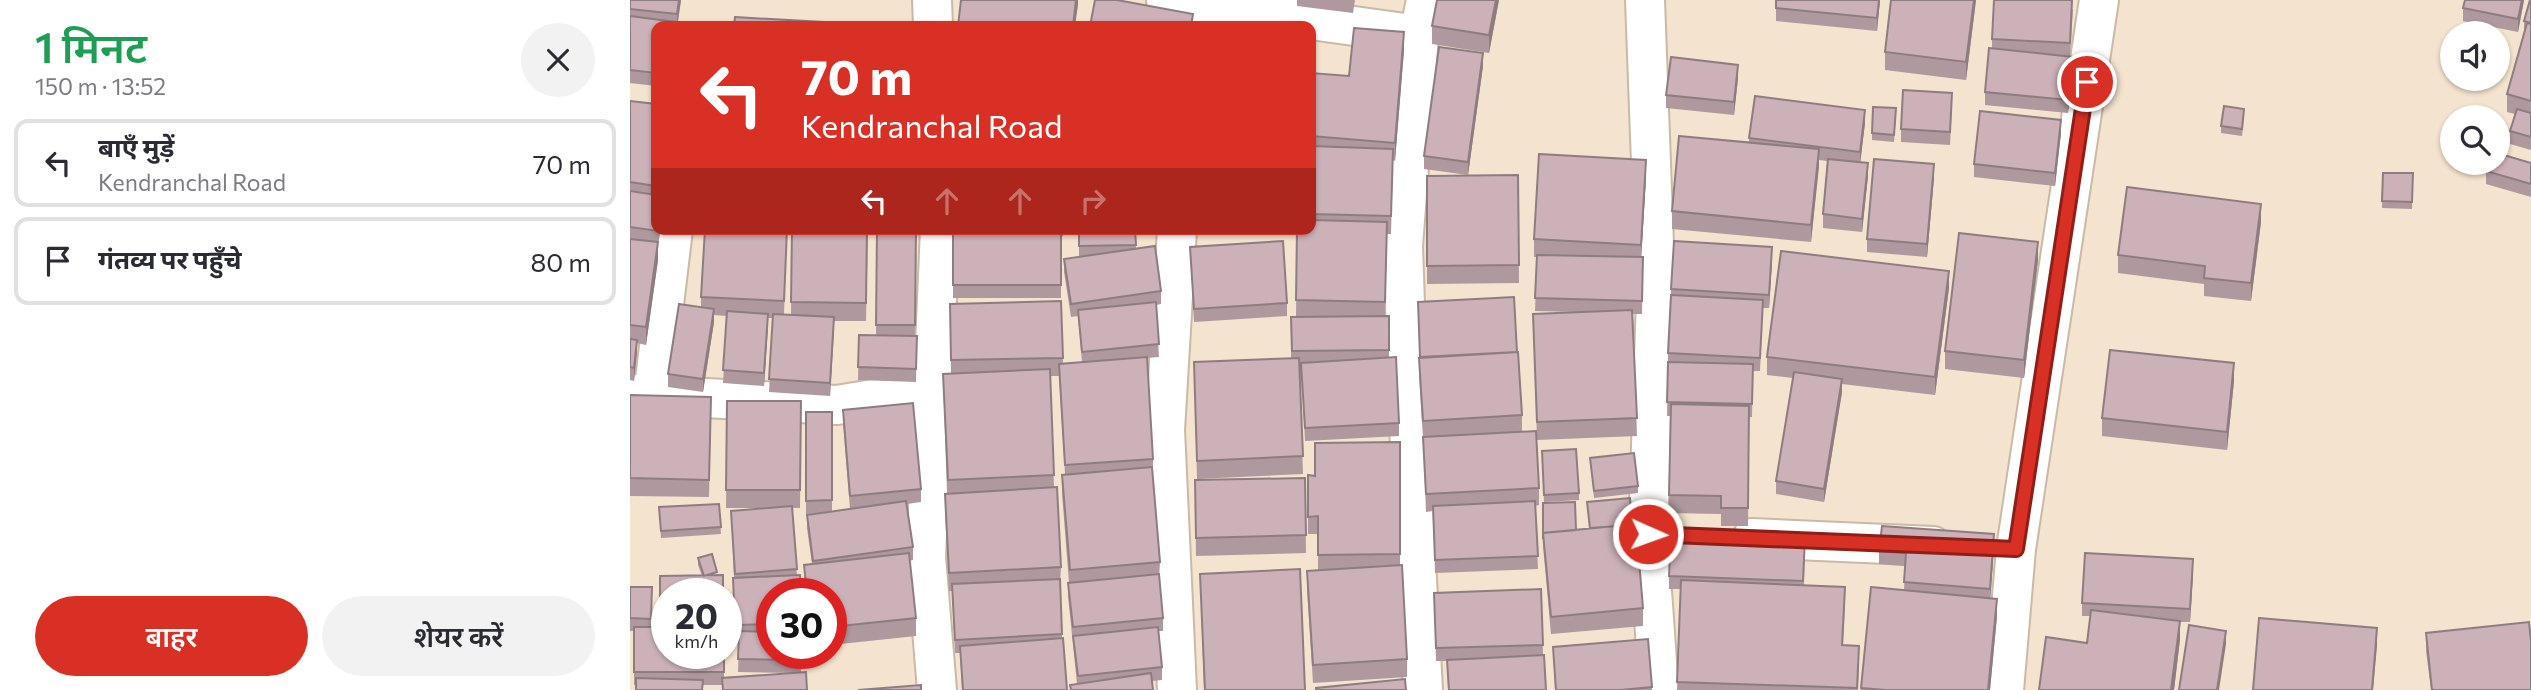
<!DOCTYPE html>
<html lang="hi">
<meta charset="utf-8">
<style>
:root{--surface:#fff;--page:#f2f2f3;--text:#2b2b33;--muted:#7c7c81;--line:#e1e1e2;--accent:#d93025}
body{margin:0;font-family:Commissioner,"Noto Sans Devanagari",sans-serif;background:var(--page);color:var(--text);height:100vh;display:flex;flex-direction:column;font-size:26px;white-space:nowrap}
*{box-sizing:border-box;margin:0}
p{font-size:23px;color:var(--muted)}
.icon{flex:none;width:38px;height:38px;fill:none;stroke:currentColor;stroke-width:2;stroke-linecap:round;stroke-linejoin:round}
.map{position:relative;flex:1;overflow:hidden}
.sheet{display:flex;flex-direction:column;background:var(--surface);width:630px}
.sheet>*{flex:none}
.guide{position:absolute;left:21px;top:21px;width:665px;height:214px;border-radius:14px;box-shadow:0 2px 5px #0004;background:#d93025;color:#fff;overflow:hidden}
.tools{position:absolute;left:1810px;top:21px;display:grid;gap:14px}
.tools a{display:grid;place-items:center;width:70px;height:70px;border-radius:50%;background:var(--surface);box-shadow:0 2px 5px #0004;font-size:35px}
.speed{position:absolute;left:21px;top:578px;display:flex;gap:14px;font-size:35px;font-weight:700;text-align:center}
.speed>*{display:grid;place-content:center;width:91px;height:91px;border-radius:50%;background:var(--surface);box-shadow:0 2px 5px #0004;line-height:1}
.speed small{font-size:18px;font-weight:400}
.speed .limit{border:10px solid #d22;background:#fff;color:#111}
.pin{position:absolute;display:grid;place-items:center;width:60px;height:60px;color:#fff;margin:-30px;border:4px solid #fff;border-radius:50%;box-shadow:0 2px 7px #0007}
.me{position:absolute;width:77px;margin:-38px;rotate:92deg;stroke-linejoin:round;filter:drop-shadow(0 0 5px #0008)}
.turn{display:flex;align-items:center;gap:24px;height:147px;padding:0 35px;font-size:32px}
.turn .icon{width:91px;height:91px;stroke-width:2.5}
.turn b{display:block;font-size:49px;line-height:60px}
.lanes{display:flex;align-items:center;height:66px;padding:0 35px;background:#0003;justify-content:center;gap:35px;direction:ltr}
.lanes .off{opacity:.35}
.round{display:grid;place-items:center;flex:none;width:74px;height:74px;border-radius:37px;background:var(--page)}
.head{display:flex;align-items:center;justify-content:space-between;height:119px;padding:0 35px}
h1{font-size:42px;font-weight:600;line-height:52px;color:#1e9e55}
.action{display:flex;gap:14px;margin-top:auto;padding:14px 35px}
.action a{flex:1;height:80px;border-radius:42px;background:var(--accent);color:#fff;font-size:28px;font-weight:600;line-height:80px;text-align:center}
.action a+a{background:var(--page);color:var(--text)}
ul{padding:0;list-style:none}
li{display:flex;align-items:center;gap:21px;height:88px;margin:0 14px 10px;padding:0 21px;border:4px solid var(--line);border-radius:14px}
li div{flex:1}
li b{display:block;font-size:26px}
li em{font-style:normal}
main{display:flex;flex:1;min-height:0}
.map>svg:first-child{display:block}
.lines{fill:none;stroke-linecap:round;stroke-linejoin:round}
.street-casing{stroke:#cab9a6;stroke-width:42}
.street{stroke:#fff;stroke-width:38}
.wall{fill:#af989e}
.shaded-wall{fill:#8f7c81}
.building{fill:#ccb1b8;stroke:#8f7c81;stroke-width:2}
.route-casing{stroke:#8d1f18;stroke-width:18}
.route{stroke:#d93025;stroke-width:12}
</style>
<main>
<section class="sheet">
<div class="head"><div><h1>1 मिनट</h1><p>150 m · 13:52</p></div><a class="round"><svg class="icon" aria-label="close" viewBox="0 0 24 24"><path d="M6 6l12 12M18 6L6 18"/></svg></a></div>
<ul>
<li><svg class="icon" aria-label="left" viewBox="0 0 24 24"><path d="M17 20v-9H6M10 6l-5 5 5 5"/></svg><div><b>बाएँ मुड़ें</b><p>Kendranchal Road</p></div><em>70 m</em></li>
<li><svg class="icon" aria-label="arrive" viewBox="0 0 24 24"><path d="M6 21V4h12l-3 4 3 4H6"/></svg><div><b>गंतव्य पर पहुँचे</b></div><em>80 m</em></li>
</ul>
<div class="action"><a>बाहर</a><a>शेयर करें</a></div>
</section>
<div class="map">
<svg width="1901" height="690" viewBox="0 0 1901 690">
<rect width="100%" height="100%" fill="#f4e3ce"/>
<g class="lines">
<g class="street-casing">
<path id="street" d="M302 0 303 26
M536 0 789 35
M1015 0 1026 299 1018 534 1029 690
M547 229 535 430 547 690
M0 394 207 405 304 389
M23 397 43 229
M1122 538 1303 546
M307 690 296 557 310 229
M793 690 780 450 773 246 789 35 796 0
M1374 690 1386 549 1469 0"/>
</g>
<use href="#street" class="street"/>
</g>
<path class="wall" d="M0 0H51L48 22 26 26V86L0 83Z
M667 0H725L723 13 667 6Z
M807 0H869L859 53 802 44V26Z
M1250 0 1247 31 1146 21V8Z
M1261 0H1346L1336 80 1255 70V52Z
M1835 0H1894L1888 32 1833 21V8Z
M1901 0V150L1880 144V131L1885 114 1877 112V94L1894 34V21Z
M1443 9 1440 56 1427 55 1443 70 1438 113 1355 105V92L1362 49V39Z
M774 50 765 161 763 160 761 234H757L755 316H759V358L769 423V436L675 441 671 364H669L673 474 567 479 564 362 661 359V317H666L667 231H663V229H681V73L719 76Z
M853 66 838 175 794 169V156Z
M1108 78 1104 115 1036 108V95Z
M0 101 26 104V229H31L28 244V260L16 345 7 343 4 381 0 380Z
M1322 106 1320 145 1271 142V129Z
M1266 115 1264 142 1242 140V133Z
M1614 116 1612 136 1591 133V126Z
M1235 123 1230 162 1238 176 1232 232 1193 228V214L1197 161 1189 160 1181 242 1042 229V211L1119 142V138Z
M1431 133 1425 186 1344 177V164Z
M1901 163V197L1856 184V171Z
M1753 173H1783L1782 209 1752 208Z
M888 175 889 283 797 284V176Z
M1016 178 1011 257H1013L1012 314H1003L1007 436 907 440 903 314 946 312 905 311 907 257H904V239Z
M1304 178 1297 257 1237 252V239Z
M1631 222 1621 301 1574 296V284L1488 273V255Z
M157 229 154 314 161 315 162 229H238L236 321H204L200 396 139 392 143 318H138L134 386 93 383 97 316 84 315V322L73 392 38 387V374L71 307V297Z
M247 229H286L285 336H287L286 382 228 380 229 335H246Z
M323 229H433V236H431V298H323Z
M449 229H505L506 249 531 291V304L526 305 529 357 517 358 523 459V477L530 562 529 580 533 618V631H528L532 667V680L522 681 523 690H440V685L447 684 438 596V583H439L432 493V475L435 474 429 376H420L424 487 431 567 430 585 432 638 437 690H332L330 653H325L322 591H319L315 511V494L317 493 313 374 321 373 320 304 431 301 433 364 452 362 448 316 441 317 434 272V259L449 257Z
M560 247 657 303V316L564 322Z
M1408 260 1394 378 1315 369V351Z
M1142 261 1139 308H1133L1130 371H1123L1122 417H1119L1118 526H1091V514L1039 513 1040 416H1037L1038 353 1041 289Z
M1319 288 1305 395 1212 384V392L1194 502 1146 494V481L1163 378 1137 375V357Z
M788 302 887 352 892 415V432L909 488V505L905 506 908 569 805 573 803 511 796 512 793 438 789 376V358H790Z
M1604 381 1597 450 1472 436V418Z
M0 395 81 414 79 497 0 496Z
M97 401H171L170 508H162L167 575 142 593V653H171V672L177 690H92V685H4V631H0V587H22L21 627H30V576H72L68 565V558L87 572 37 593V653H94V677L165 673 108 672 109 638H105L103 591 104 578 101 511 140 508H96Z
M213 410 291 489V502L277 504 283 547V560L279 561 286 618V636L201 645V593H175L174 565 182 564 177 528V515L184 514H176V412H202V511L220 509 213 423Z
M770 442V565L777 659V677L683 683 677 589V571L688 570V534H678V475L685 476Z
M912 451 949 493V500L914 502Z
M960 458 1008 486V493L964 498Z
M675 478 676 553 566 556 565 480Z
M957 502 1002 525 1013 608V626L921 634 913 546V503L946 530 959 528Z
M89 504 91 534 31 538 29 507Z
M1175 537 1174 585 1215 605 1213 646 1229 664 1228 690H1047L1051 589H1039V576Z
M1364 547 1360 598 1367 616 1360 690H1231L1241 587 1274 590 1275 566 1249 564V551Z
M1563 573 1560 622H1550V639L1544 690H1409L1457 643 1461 616H1452V603Z
M570 574 675 690H574Z
M911 589 913 655 916 690H818L817 661H806L804 593Z
M1796 633 1901 690H1801L1796 651Z
M1018 639 1022 690H925L923 647Z"/>
<path class="shaded-wall" d="M49 0H51L47 26V14Z
M446 0H448V5L445 26H443Z
M866 0H869L859 53V35Z
M1249 0H1250L1247 31V18Z
M1344 0H1346L1336 80V62Z
M1892 0H1894L1888 32V19Z
M774 32V50L765 161V143Z
M853 53V66L838 175V162Z
M1443 57V70L1438 113V100Z
M1108 65V78L1104 115V102Z
M1235 110V123L1230 165V152Z
M1431 120V133L1425 186V173Z
M1189 149V167L1181 242V225Z
M1016 160V178L1011 262V245Z
M1238 163V176L1232 232V219Z
M1304 164V178L1297 257V244Z
M1631 204V222L1621 301V283Z
M28 242V260L16 345V327Z
M1408 242V260L1394 378V360Z
M1142 247V261L1139 308V295Z
M1319 271V288L1305 395V377Z
M84 309V322L73 392V379Z
M138 314V327L134 386V373Z
M204 317V330L200 396V383Z
M7 340V353L4 381V368Z
M1604 363V381L1597 450V432Z
M1212 379V392L1194 502V489Z
M1364 534V547L1360 602V589Z
M1563 559V573L1560 622V609Z
M1367 599V616L1360 690H1358Z
M1550 621V639L1544 690H1541Z
M1747 628V646L1743 690H1742Z
M1596 631V644L1589 690H1587Z"/>
<path class="building" d="M0 0H49L47 14 0 9Z
M331 0H446L443 26H328Z
M465 0H487L563 14 561 26H460Z
M807 0H866L859 35 802 26Z
M1146 0H1249L1247 18 1146 8Z
M1261 0H1344L1336 62 1255 52Z
M1364 0H1442L1440 43 1362 39Z
M1835 0H1892L1888 19 1833 8Z
M1900 0H1901V23L1894 21Z
M0 16 53 23V26H26V73L0 70Z
M105 17 193 22V26H104Z
M1897 23 1901 24V101L1877 94Z
M724 28 774 32 765 143 681 136V73L719 76Z
M809 47 853 53 838 162 794 156Z
M1359 48 1443 57 1438 100 1355 92Z
M1041 57 1108 65 1104 102 1036 95Z
M1273 90 1322 93 1320 132 1271 129Z
M1125 96 1235 110 1230 152 1119 138Z
M0 101 26 104V186L0 182Z
M1594 106 1614 109 1612 129 1591 126Z
M1243 107 1266 108 1264 135 1242 133Z
M1887 109 1901 113V137L1880 131Z
M1350 111 1431 120 1425 173 1344 164Z
M1049 136 1189 149 1181 225 1042 211Z
M681 146 763 149 761 216 681 214Z
M1867 153 1901 163V184L1856 171 1858 163H1867Z
M909 154 1016 160 1011 245 904 239Z
M1198 159 1238 163 1232 219 1193 214Z
M1244 159 1304 164 1297 244 1237 239Z
M1753 173H1783L1782 202 1752 201Z
M888 175 889 265 797 266V176Z
M1497 187 1631 204 1621 283 1574 278 1575 266 1488 255Z
M0 191 26 195V229H29L28 231 0 227Z
M681 220 757 222 755 302 666 300 667 229H681Z
M75 229H157L154 301 71 297Z
M162 229H237L236 303 161 302Z
M247 229H286L285 325H246Z
M449 229H505L506 245 449 246Z
M323 233 431 234V285H323Z
M1329 233 1408 242 1394 360 1315 351Z
M0 239 28 242 16 327 0 325Z
M653 241 657 303 564 309 560 247Z
M1044 241 1142 247 1139 295 1041 289Z
M525 246 531 291 441 304 434 259Z
M1151 251 1319 271 1305 377 1137 357Z
M907 255 1013 257 1012 301 905 298Z
M1041 295 1133 300 1130 358 1038 353Z
M884 297 887 352 790 357 788 302Z
M431 301 433 358 321 360 320 304Z
M526 302 529 344 452 352 448 310Z
M49 304 84 309 73 379 38 374Z
M1002 310 1007 418 907 422 903 314Z
M97 311 138 314 134 373 93 370Z
M143 314 204 317 200 383 139 379Z
M759 316V350L662 351 661 317Z
M229 335 287 336 286 369 228 367Z
M0 339 7 340 4 368 0 367Z
M1480 350 1604 363 1597 432 1472 418Z
M888 352 892 415 793 421 789 358Z
M517 357 523 459 435 465 429 364Z
M766 357 769 423 675 428 671 363Z
M669 358 673 456 567 461 564 362Z
M1038 362 1123 364 1122 404 1037 402Z
M420 369 424 475 318 480 313 374Z
M1164 372 1212 379 1194 489 1146 481Z
M0 395 81 397 79 480 0 478Z
M97 401H171L170 490H96Z
M283 403 291 489 220 496 213 410Z
M1041 404 1119 406 1118 508H1091V496L1039 495Z
M176 412H202V500L176 501Z
M906 431 909 488 796 494 793 437Z
M770 442V554L688 555V516L678 517V475L685 476V443Z
M946 449 949 493 914 495 912 451Z
M1004 453 1008 486 964 491 960 458Z
M522 467 530 562 440 570 432 475Z
M675 478 676 535 566 538 565 480Z
M427 487 431 567 319 573 315 494Z
M1000 498 1002 525 960 528 957 502Z
M276 501 283 547 183 561 177 515Z
M905 501 908 556 805 560 803 506Z
M945 502 946 530 913 533V539V503Z
M89 504 91 527 31 531 29 507Z
M162 506 167 569 105 574 101 511Z
M1006 524 1013 608 921 617 913 533Z
M1252 526 1364 534 1360 589 1274 582 1276 553 1249 551Z
M1041 532 1175 537 1173 581 1039 576Z
M279 553 286 618 201 627V593H177L174 565Z
M1455 553 1563 559 1560 609 1452 603Z
M82 554 87 572 74 576 68 558Z
M772 565 777 659 683 665 677 571Z
M670 569 675 690H575L570 574Z
M529 574 533 618 443 627 438 583Z
M93 575V593H37V621H30V576Z
M170 575 171 593H142V624L105 625 103 578Z
M430 579 432 634 325 640 322 584Z
M1051 580 1215 587 1212 645 1229 646 1227 688 1047 682Z
M0 587H22L21 619 0 618Z
M1241 587 1367 599 1358 690H1256L1231 688Z
M911 589 913 645 806 648 804 593Z
M1461 610 1550 621 1541 690H1409L1416 637 1457 643Z
M1629 618 1747 628 1742 690H1623Z
M1899 622 1901 641V690H1802L1796 633Z
M1559 625 1596 631 1587 690H1549Z
M4 627H37V653H94V672H4Z
M528 627 532 667 448 676 443 636Z
M109 631 142 632V653H171V660L108 659Z
M433 638 437 690H333L330 646Z
M1018 639 1022 687 991 690H926L923 647Z
M914 655 916 690H819L817 660Z
M176 672 177 690H93L92 678Z
M521 673 523 690H441L440 685Z
M6 678 73 680 72 690H6Z
M775 679 776 690H686V688Z
M291 685V690H228Z"/>
<g class="lines">
<g class="route-casing">
<path id="route" d="M1018 534 1386 549 1457 82"/>
</g>
<use href="#route" class="route"/>
</g>
</svg>
<div class="tools">
<a><svg class="icon" aria-label="sound" viewBox="0 0 24 24"><path d="M4 9h4l5-4v14l-5-4H4zM17 9q2 3 0 6"/></svg></a>
<a><svg class="icon" aria-label="search" viewBox="0 0 24 24"><circle cx="10" cy="10" r="6"/><path d="M15 15l6 6"/></svg></a>
</div>
<div class="speed"><div>20<small>km/h</small></div><div class="limit">30</div></div>
<div class="pin" style="left:1457px;top:82px;background:#d93025"><svg class="icon" aria-label="arrive" viewBox="0 0 24 24"><path d="M6 21V4h12l-3 4 3 4H6"/></svg></div>
<svg class="me" style="left:1018px;top:534px" viewBox="-20 -20 40 40"><circle r="17" fill="#d93025" stroke="#fff" stroke-width="3"/><path d="M0-11L8 9 0 5-8 9z" fill="#fff"/></svg>
<div class="guide">
<div class="turn"><svg class="icon" aria-label="left" viewBox="0 0 24 24"><path d="M17 20v-9H6M10 6l-5 5 5 5"/></svg><div><b>70 m</b>Kendranchal Road</div></div>
<div class="lanes"><svg class="icon" aria-label="left" viewBox="0 0 24 24"><path d="M17 20v-9H6M10 6l-5 5 5 5"/></svg><svg class="icon off" aria-label="ahead" viewBox="0 0 24 24"><path d="M12 20V5M6 11l6-6 6 6"/></svg><svg class="icon off" aria-label="ahead" viewBox="0 0 24 24"><path d="M12 20V5M6 11l6-6 6 6"/></svg><svg class="icon off" aria-label="right" viewBox="0 0 24 24"><path d="M7 20v-9h11M14 6l5 5-5 5"/></svg></div>
</div>
</div>
</main>
